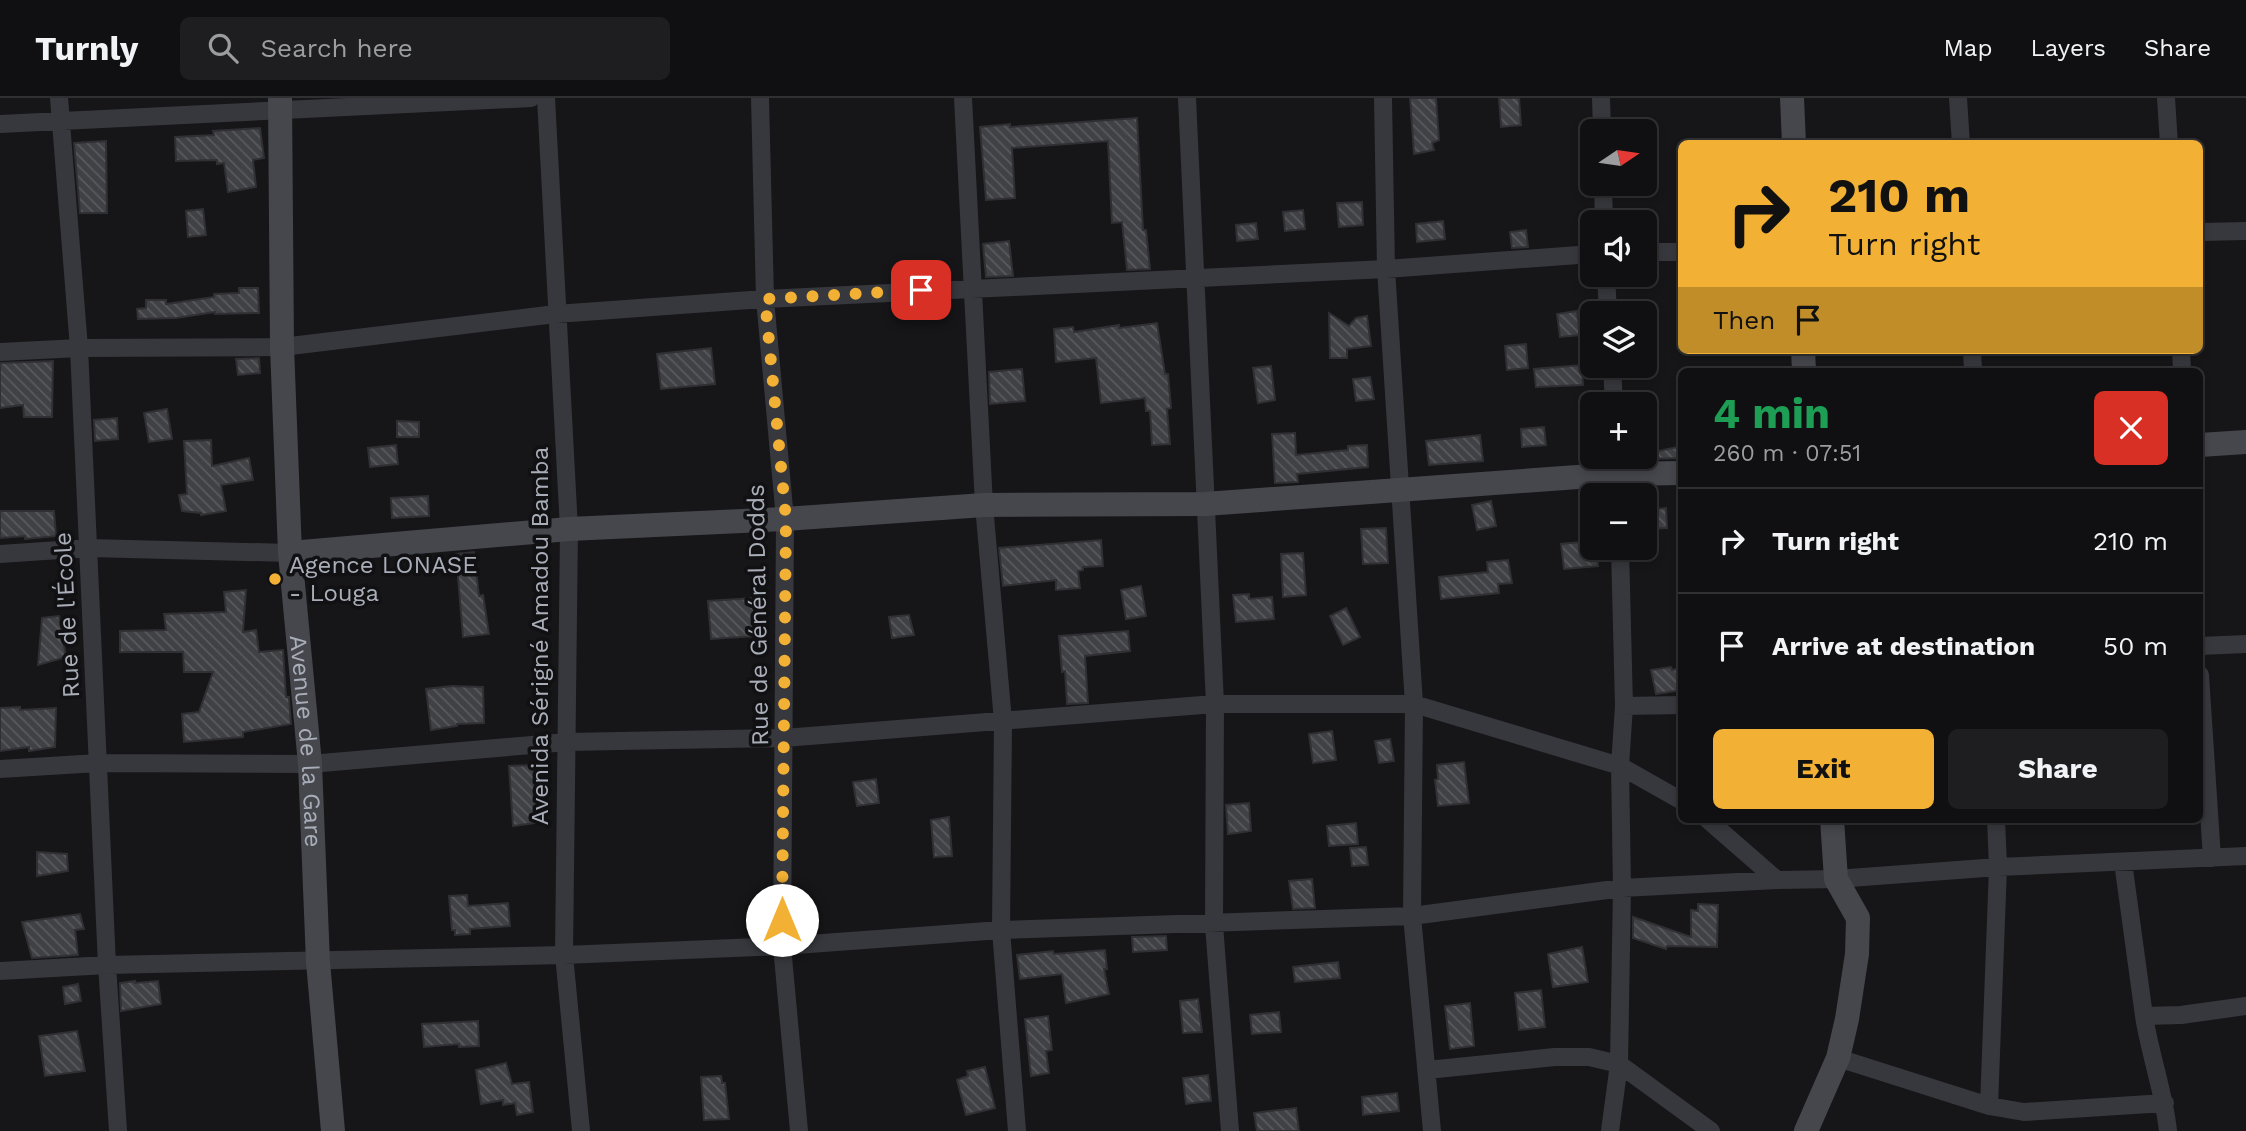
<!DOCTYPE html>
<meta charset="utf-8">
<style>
:root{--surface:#101012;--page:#1e1e20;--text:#f1f3f6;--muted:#9c9d9f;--line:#303032;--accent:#f2b134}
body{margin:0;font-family:"Work Sans",sans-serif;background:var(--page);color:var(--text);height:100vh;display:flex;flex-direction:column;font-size:26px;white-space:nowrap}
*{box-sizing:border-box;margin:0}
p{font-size:23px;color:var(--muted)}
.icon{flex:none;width:38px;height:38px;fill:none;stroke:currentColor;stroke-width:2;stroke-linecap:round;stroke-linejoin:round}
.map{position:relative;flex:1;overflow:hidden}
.details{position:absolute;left:1678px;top:270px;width:525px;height:455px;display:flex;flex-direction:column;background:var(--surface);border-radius:10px;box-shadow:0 4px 10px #0003,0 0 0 2px var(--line)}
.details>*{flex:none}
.banner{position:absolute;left:1678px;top:42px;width:525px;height:214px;border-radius:10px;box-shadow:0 4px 10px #0003,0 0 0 2px var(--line);background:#f2b134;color:#111;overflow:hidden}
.needle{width:46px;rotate:77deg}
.fabs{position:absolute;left:1580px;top:21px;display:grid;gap:14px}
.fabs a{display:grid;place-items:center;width:77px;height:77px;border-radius:10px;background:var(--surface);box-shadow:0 4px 10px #0003,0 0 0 2px var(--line);font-size:35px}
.pin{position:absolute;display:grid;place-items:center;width:60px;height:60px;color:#fff;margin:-30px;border-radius:14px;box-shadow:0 4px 10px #0006}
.me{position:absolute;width:77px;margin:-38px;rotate:0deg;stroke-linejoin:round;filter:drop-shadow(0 0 5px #0008)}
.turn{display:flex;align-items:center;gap:24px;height:147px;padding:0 35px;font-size:32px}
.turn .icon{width:91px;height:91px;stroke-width:2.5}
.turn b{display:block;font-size:49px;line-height:60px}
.then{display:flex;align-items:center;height:66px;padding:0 35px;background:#0003;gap:14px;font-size:26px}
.round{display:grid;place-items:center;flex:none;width:74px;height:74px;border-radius:10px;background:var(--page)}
.summary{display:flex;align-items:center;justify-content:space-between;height:119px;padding:0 35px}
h1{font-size:42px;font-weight:700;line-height:52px;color:#1e9e55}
.primary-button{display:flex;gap:14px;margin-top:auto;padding:14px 35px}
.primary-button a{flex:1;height:80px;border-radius:10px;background:var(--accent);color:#111;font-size:28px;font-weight:700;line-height:80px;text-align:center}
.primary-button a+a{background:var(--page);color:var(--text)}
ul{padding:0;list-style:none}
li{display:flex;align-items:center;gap:21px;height:105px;padding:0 35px;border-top:2px solid var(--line)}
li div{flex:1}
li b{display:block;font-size:26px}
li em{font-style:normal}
header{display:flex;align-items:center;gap:42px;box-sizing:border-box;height:98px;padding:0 35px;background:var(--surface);border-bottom:2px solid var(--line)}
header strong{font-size:33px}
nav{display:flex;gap:38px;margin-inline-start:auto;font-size:24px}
.search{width:490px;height:63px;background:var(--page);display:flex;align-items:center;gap:18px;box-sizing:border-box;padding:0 24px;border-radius:10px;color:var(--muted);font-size:26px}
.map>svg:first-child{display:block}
.building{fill:url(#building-back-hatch);stroke:#303034;stroke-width:2}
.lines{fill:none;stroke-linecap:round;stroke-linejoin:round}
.street{stroke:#37383d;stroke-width:18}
.secondary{stroke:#45474d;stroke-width:24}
.route{stroke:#f2b134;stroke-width:12;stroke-dasharray:0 21.6}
.poi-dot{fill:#f2b134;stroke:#111113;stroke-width:2.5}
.labels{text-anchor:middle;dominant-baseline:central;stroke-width:7;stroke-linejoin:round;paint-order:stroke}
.poi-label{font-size:24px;fill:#a8adb8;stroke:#111113;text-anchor:start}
.street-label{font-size:24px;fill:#a8adb8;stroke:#111113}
</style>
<header>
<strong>Turnly</strong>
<div class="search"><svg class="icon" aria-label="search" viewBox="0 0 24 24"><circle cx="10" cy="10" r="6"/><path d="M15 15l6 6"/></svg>Search here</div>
<nav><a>Map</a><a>Layers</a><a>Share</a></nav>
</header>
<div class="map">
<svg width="2246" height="1033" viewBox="0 0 2246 1033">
<defs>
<pattern id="building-back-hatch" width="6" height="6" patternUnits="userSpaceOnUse" patternTransform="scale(1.75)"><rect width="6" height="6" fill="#404145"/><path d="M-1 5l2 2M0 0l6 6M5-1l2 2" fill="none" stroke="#595a5e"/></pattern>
</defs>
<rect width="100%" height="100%" fill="#161618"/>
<path class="building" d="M1410 0H1436L1439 42 1432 45 1434 52 1414 56Z
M1499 0H1519L1521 27 1501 29Z
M1137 20 1143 132H1146L1150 171 1127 172 1122 124 1112 125 1108 43 1012 50 1015 100 986 102 980 29 1010 26V29Z
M260 30 264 60 253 62 256 89 228 94 224 65 217 66V62L176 63 175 39 214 37 213 33Z
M106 43 107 115H80L74 45Z
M1362 104 1363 127 1339 129 1337 105Z
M203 111 206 137 188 139 186 113Z
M1303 112 1305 131 1285 133 1283 114Z
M1443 123 1445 141 1417 144 1416 126Z
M1256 125 1258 141 1237 143 1236 127Z
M1526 132 1528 149 1512 150 1510 134Z
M1009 143 1013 178 986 179 983 146Z
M239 190H258L259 215 215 216V214L176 220 138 221 137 211 146 210V202H166V206L214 199V196L239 195Z
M1577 213 1580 237 1560 239 1557 216Z
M1329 215 1349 228 1356 220 1367 218 1371 248 1347 251V260H1330Z
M1157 225 1165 276H1168L1171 310 1167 311 1170 346 1152 347 1150 313H1146L1145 300 1101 305 1096 260 1056 264 1054 231 1073 229 1074 234 1119 227V230Z
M1526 246 1528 270 1507 272 1505 248Z
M711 250 715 286 661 291 657 256Z
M259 260 260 275 238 277 236 261Z
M53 263 52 319H24L23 307 0 310V265Z
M1582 267 1583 287 1536 289 1534 271Z
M1271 268 1275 302 1258 305 1253 270Z
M1022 271 1025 303 990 306 989 274Z
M1370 279 1374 301 1356 303 1353 281Z
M167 311 172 341 149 344 144 315Z
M117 320 118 341 95 343 94 322Z
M397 323 419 324V339H397Z
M1544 329 1546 347 1522 349 1521 331Z
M1295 335 1296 357 1348 352V348L1367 347 1368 369 1297 376 1298 384 1275 385 1272 336Z
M1480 337 1483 363 1429 367 1426 343Z
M211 342 212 368 249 360 253 382 221 387 226 413 201 417V415L182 413 179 397 187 396 184 343Z
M396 347 398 366 370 369 368 350Z
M1682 348V360L1645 361V356Z
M428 398 429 418 392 420 391 400Z
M1491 403 1496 428 1477 432 1472 407Z
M1666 410 1667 430 1645 431V412Z
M0 413H54L56 438 25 441V438L0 440Z
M1386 430 1388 465 1363 466 1361 431Z
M1101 442 1103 468 1083 469V472L1078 473 1080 490 1056 492V482L1003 488 999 450Z
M1592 443V450H1596L1598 468 1564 471 1561 446Z
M474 454 479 498 483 497 489 536 463 539 456 456Z
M1303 455 1306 497 1283 499 1281 456Z
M1508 462 1512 485 1498 486 1499 495 1441 501 1439 479 1488 474 1487 464Z
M1141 488 1146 518 1126 521 1121 492Z
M246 492 243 534 256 532 259 554 283 552 286 599H289L291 626 243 634V639L184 644 182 616 199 614 213 574H184L183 554H120V533L166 532 164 516 226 514 224 494Z
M1249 496V501L1272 499 1274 521 1236 524 1233 497Z
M753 500 756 538 711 541 708 503Z
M1346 510 1360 539 1343 547 1330 518Z
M909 517 914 537 892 540 889 519Z
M59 518 66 559 38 567 42 520Z
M1128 533 1130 553 1085 558 1088 605 1067 606 1065 573 1062 574 1059 538Z
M1671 569 1672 572 1682 570V592L1656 596 1651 572Z
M452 588 483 589 484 625 457 626V628L431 632 426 591Z
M20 609V612L56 610 55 649 29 653V649L0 653V610Z
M1332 633 1336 662 1313 665 1309 636Z
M1390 641 1394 663 1379 665 1375 643Z
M1464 664 1469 705 1438 708 1435 682 1438 681 1437 667Z
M533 667 542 724 513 728 509 668Z
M876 681 879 705 857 708 853 684Z
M1249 705 1251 733 1228 736 1226 707Z
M949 719 952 758 934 759 931 722Z
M1356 725 1358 746 1329 748 1327 728Z
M1366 749 1368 767 1352 768 1350 750Z
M37 754 67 756 68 773 37 778Z
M1312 781 1315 810 1293 811 1289 783Z
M467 797 468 808 508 805 510 828 470 831V836L455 837V832H452L449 798Z
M1698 806 1718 807 1717 849 1667 848 1666 851 1633 840V819L1691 839V812L1698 813Z
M80 816 84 831 75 832 78 857 32 860 22 824Z
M1166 838 1167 852 1133 854 1132 839Z
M1582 849 1588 884 1553 889 1548 856Z
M1105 852 1107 871H1104L1109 896 1066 905 1062 876 1020 881 1017 857 1053 853 1054 856Z
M1338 864 1340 880 1295 884 1293 869Z
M135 883V885L158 883 161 906 121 913 120 885Z
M78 886 81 903 65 906 63 889Z
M1541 892 1545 929 1519 932 1515 895Z
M1198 901 1202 934 1183 935 1180 903Z
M1470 905 1474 948 1450 951 1445 908Z
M1279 914 1281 934 1252 936 1250 917Z
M1048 918 1052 952 1046 953 1049 975 1031 978 1025 921Z
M478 923 479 948 459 949V946L424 949 422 926Z
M77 933 85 973 45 978 39 938Z
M506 965 512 986 529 984 533 1014 517 1017 515 1005 503 1007V1002L481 1006 476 972Z
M985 969 995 1010 966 1017 957 982 968 978 967 973Z
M1208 977 1211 1003 1186 1006 1183 980Z
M721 978 722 985H725L729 1021 704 1022 701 979Z
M1397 995 1399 1013 1363 1017 1362 999Z
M1296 1010 1299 1033H1257L1254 1015Z"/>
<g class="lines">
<path class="street" d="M59 0 79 250 107 867 118 1033
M546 0 569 431 564 857 581 1033
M760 0 765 201 785 421 782 848 799 1033
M963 0 984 407 1003 623 1001 832 1017 1033
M1187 0 1215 606 1214 827 1230 1033
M1383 0 1386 171 1414 606 1412 818 1432 1033
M1601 0 1602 33
M1958 0 1961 46
M2166 0 2169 46
M0 26 531 0
M1603 86 1604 124
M2200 134 2246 133
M1645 154H1682
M1606 177 1608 215
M1972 252 1973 273
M2181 252 2182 273
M0 254 79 250 282 249 556 216 765 201 1386 171 1592 156
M1612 268 1614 306
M1617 359 1619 397
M0 456 89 450 290 455
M2200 548 2246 546
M2200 577 2212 760
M1624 608 1682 607
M0 671 98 665 310 666 567 644 784 640 1215 606H1414L1620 668 1682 703
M1707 721 1777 782
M2123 764 2144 918
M0 873 107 867 564 857 782 848 1001 832 1412 818 1622 790 1777 782 1836 781 1998 769 2246 758
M1838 960 1989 1008 2024 1014 2165 1005
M1427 972 1555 959H1589L1619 966 1711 1033
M1989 1008 1998 769 1996 721
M1610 1033 1619 966 1622 790 1620 668 1624 608 1620 450
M2168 1033C2164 994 2150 957 2144 918L2181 917 2246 908"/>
<g class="secondary">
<path id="s1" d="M280 0 282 249 290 455 310 666 318 864 333 1033"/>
<path d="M1792 0 1794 46"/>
<path d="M1803 252 1804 273"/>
<path d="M2200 347 2246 344"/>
<path d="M290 455 569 431 785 421 984 407 1205 406 1619 376 1682 375"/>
<path d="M1806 1033 1838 960 1847 921 1857 856 1858 820 1836 781 1832 721"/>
</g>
</g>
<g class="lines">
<path class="route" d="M782 822 786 421 765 201 921 192"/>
</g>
<circle class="poi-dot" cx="275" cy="481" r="7"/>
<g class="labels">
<g class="poi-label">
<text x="289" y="467">Agence LONASE<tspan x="289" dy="28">- Louga</tspan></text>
</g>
<g class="street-label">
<text transform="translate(67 517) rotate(-93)">Rue de l'École</text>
<text transform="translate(758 517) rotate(-91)">Rue de Général Dodds</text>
<text transform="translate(540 538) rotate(-90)">Avenida Sérigné Amadou Bamba</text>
<text stroke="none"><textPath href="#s1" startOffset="644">Avenue de la Gare</textPath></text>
</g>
</g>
</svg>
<div class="fabs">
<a><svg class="needle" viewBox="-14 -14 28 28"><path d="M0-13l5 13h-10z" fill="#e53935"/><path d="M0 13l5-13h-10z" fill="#9c9d9f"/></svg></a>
<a><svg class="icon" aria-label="sound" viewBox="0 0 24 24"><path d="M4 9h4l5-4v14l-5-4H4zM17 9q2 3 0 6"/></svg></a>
<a><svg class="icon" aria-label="layers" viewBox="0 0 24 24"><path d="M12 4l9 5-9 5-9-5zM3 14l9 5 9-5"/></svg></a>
<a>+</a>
<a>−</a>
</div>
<div class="pin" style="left:921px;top:192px;background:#d93025"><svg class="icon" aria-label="arrive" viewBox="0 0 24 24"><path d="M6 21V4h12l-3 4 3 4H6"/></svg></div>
<svg class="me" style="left:782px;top:822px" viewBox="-20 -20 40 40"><circle r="19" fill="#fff"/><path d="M0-13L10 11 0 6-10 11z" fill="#f2b134"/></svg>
<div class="banner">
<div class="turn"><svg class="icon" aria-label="right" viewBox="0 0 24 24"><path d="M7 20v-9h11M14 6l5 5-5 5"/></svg><div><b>210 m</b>Turn right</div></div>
<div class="then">Then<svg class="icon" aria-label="arrive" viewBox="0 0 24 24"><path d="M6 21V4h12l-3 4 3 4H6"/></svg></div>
</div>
<section class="details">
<div class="summary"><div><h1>4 min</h1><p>260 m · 07:51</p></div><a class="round" style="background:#d93025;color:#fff"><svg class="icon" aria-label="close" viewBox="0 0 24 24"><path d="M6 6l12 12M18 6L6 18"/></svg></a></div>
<ul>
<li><svg class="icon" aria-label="right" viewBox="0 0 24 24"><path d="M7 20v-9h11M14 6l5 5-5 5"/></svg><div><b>Turn right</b></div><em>210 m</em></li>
<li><svg class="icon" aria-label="arrive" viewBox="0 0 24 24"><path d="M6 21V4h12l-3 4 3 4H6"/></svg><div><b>Arrive at destination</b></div><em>50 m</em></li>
</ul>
<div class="primary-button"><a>Exit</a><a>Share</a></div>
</section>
</div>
